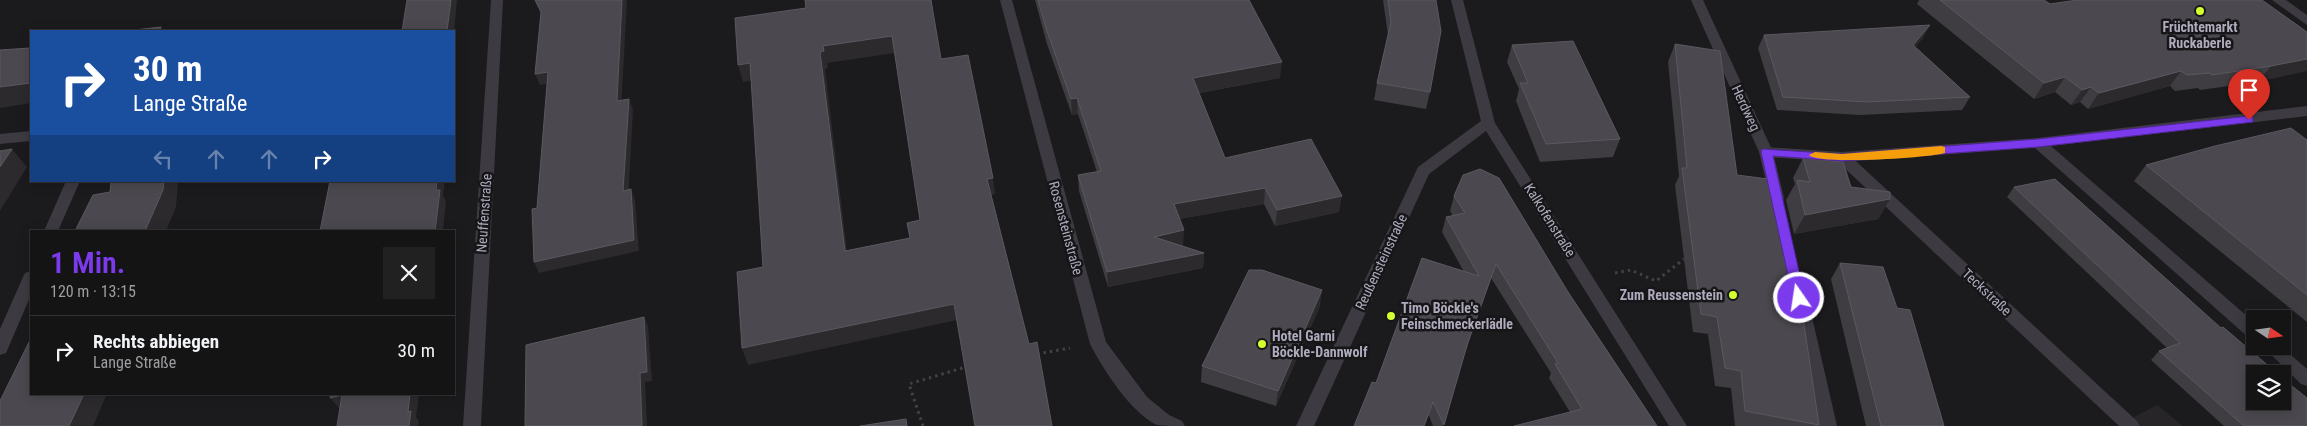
<!DOCTYPE html>
<html lang="de">
<meta charset="utf-8">
<style>
:root{--surface:#141415;--page:#212122;--text:#f1f3f6;--muted:#9d9ea0;--line:#333334;--accent:#7c3aed}
body{margin:0;font-family:"Roboto Condensed",sans-serif;background:var(--page);color:var(--text);height:100vh;display:flex;flex-direction:column;font-size:19px;white-space:nowrap}
*{box-sizing:border-box;margin:0}
p{font-size:16px;color:var(--muted)}
.icon{flex:none;width:28px;height:28px;fill:none;stroke:currentColor;stroke-width:2;stroke-linecap:round;stroke-linejoin:round}
.map{position:relative;flex:1;overflow:hidden}
.side{position:absolute;left:30px;top:230px;width:425px;height:165px;display:flex;flex-direction:column;background:var(--surface);border-radius:0px;box-shadow:0 2px 12px #0003,0 0 0 1px var(--line)}
.side>*{flex:none}
.guide{position:absolute;left:30px;top:30px;width:425px;height:152px;border-radius:0px;box-shadow:0 2px 12px #0003,0 0 0 1px var(--line);background:#1a4fa0;color:#fff;overflow:hidden}
.needle{width:32px;rotate:103deg}
.buttons{position:absolute;left:2246px;top:310px;display:grid;gap:10px}
.buttons a{display:grid;place-items:center;width:45px;height:45px;border-radius:0px;background:var(--surface);box-shadow:0 2px 12px #0003,0 0 0 1px var(--line);font-size:25px}
.pin{position:absolute;display:grid;place-items:center;width:42px;height:42px;color:#fff;margin:-51px -21px;border-radius:50% 50% 50% 0;rotate:-45deg;box-shadow:0 0 5px #0007}
.pin .icon{rotate:45deg}
.me{position:absolute;width:55px;margin:-28px;rotate:347deg;stroke-linejoin:round;filter:drop-shadow(0 0 4px #0008)}
.turn{display:flex;align-items:center;gap:18px;height:105px;padding:0 20px;font-size:22px}
.turn .icon{width:65px;height:65px;stroke-width:2.5}
.turn b{display:block;font-size:35px;line-height:42px}
.lanes{display:flex;align-items:center;height:48px;padding:0 20px;background:#0003;justify-content:center;gap:25px;direction:ltr}
.lanes .off{opacity:.35}
.round{display:grid;place-items:center;flex:none;width:52px;height:52px;border-radius:0px;background:var(--page)}
.head{display:flex;align-items:center;justify-content:space-between;height:85px;padding:0 20px}
h1{font-size:30px;font-weight:600;line-height:38px;color:var(--accent)}
ul{padding:0;list-style:none}
li{display:flex;align-items:center;gap:15px;height:70px;padding:0 20px;border-top:1px solid var(--line)}
li div{flex:1}
li b{display:block;font-size:19px}
li em{font-style:normal}
.map>svg:first-child{display:block}
.built{fill:#282529}
.lines{fill:none;stroke-linecap:round;stroke-linejoin:round}
.path{stroke:#424049;stroke-width:3;stroke-dasharray:2.5 4;stroke-linecap:butt}
.service{fill:#3d3a42;fill-rule:evenodd}
.minor{fill:#3d3a42;fill-rule:evenodd}
.tertiary{fill:#3d3a42;fill-rule:evenodd}
.wall{fill:#3f3d41}
.shaded-wall{fill:#2c2a2d}
.building{fill:#4b494f;stroke:#5b5860;fill-rule:evenodd}
.route{fill:#7c3aed;stroke:#51269a}
.slow{fill:#f59e0b}
.poi-dot{fill:#d4ff2f;stroke:#161517;stroke-width:2}
.labels{text-anchor:middle;dominant-baseline:central;stroke-width:5;stroke-linejoin:round;paint-order:stroke}
.poi-label{font-size:14px;font-weight:bold;fill:#afabbd;stroke:#161517;text-anchor:start}
.street-label{font-size:14px;fill:#afabbd;stroke:#161517}
</style>
<div class="map">
<svg width="2307" height="426" viewBox="0 0 2307 426">
<rect width="100%" height="100%" fill="#1b1a1c"/>
<path class="built" d="M2157 405 2183 426H2138L2130 419Z"/>
<g class="lines">
<path class="path" d="M1615 273 1631 270 1656 281 1684 259
M1037 354 1070 348
M923 426 909 384 969 366"/>
<path class="service" d="M1842 152 1847 153 2137 421 2140 426H2119L1837 161 1835 157 1837 153Z"/>
<path class="minor" d="M491 0H503L481 426H463Z
M1000 0H1012L1106 342 1147 397 1169 415 1182 421 1185 426C1177 426 1164 426 1157 425 1131 413 1103 369 1090 344Z
M2307 106V116L2051 146 2255 323V339L2249 338 2035 148 1842 162 1766 157 1759 152 1766 147 1842 152 2038 138Z
M31 131V141L0 144V134Z
M66 181H80L58 231H44Z
M31 271V295L6 353 0 355V329L23 277 25 273Z
M2262 346H2281L2307 369V386L2301 384Z"/>
<path class="tertiary" d="M1451 0H1463L1495 123 1687 426H1669L1486 131 1429 174 1314 426H1296L1418 167 1481 121Z
M1691 0H1703L1773 152 1784 198 1782 202H1772L1770 198 1759 152Z
M2272 0H2286L2307 15V25Z
M1798 285 1804 287 1806 291 1837 426H1819L1790 291 1792 287Z"/>
</g>
<path class="wall" d="M1035 0H1249L1280 78 1199 93 1225 158 1339 212 1275 226 1264 204 1179 219 1183 246 1204 253 1203 268 1108 287 1079 191 1078 175 1097 172 1078 114 1072 115 1047 44Z
M1383 0H1436L1430 92 1426 109 1374 100 1377 83 1388 35Z
M1919 0H2044L2050 4 2307 32 2258 82 2200 90 2198 88 2175 91 2170 86 2088 109 2080 102 2071 105 2055 92 2034 99 1917 4Z
M1764 35 1923 38 1915 47 1970 97 1962 110 1860 115 1777 110 1758 48Z
M1675 44 1737 175 1819 425 1818 426H1735L1731 388 1715 386 1708 334 1693 332 1675 185 1679 176 1668 62Z
M1512 45 1620 139 1613 157 1540 162 1516 101 1519 89 1507 62Z
M2307 140V322L2134 181 2146 165Z
M1803 158 1851 187 1890 199 1878 219 1794 234 1786 200 1795 184 1793 178Z
M2014 187 2307 426H2224L2151 360 2159 351 2167 348 2007 197Z
M1454 196 1568 292 1657 426 1570 412 1549 378 1551 373 1491 278 1464 356 1443 426H1433L1429 416 1376 383 1464 272 1442 232 1446 217 1453 216 1450 211Z
M1840 263 1897 308 1944 426H1866L1831 279Z
M1320 306 1276 406 1201 382 1202 366Z"/>
<path class="shaded-wall" d="M451 0H457L454 32V31H447Z
M622 0H627L621 111 617 101Z
M1930 25 1923 38 1906 58 1913 45Z
M161 27 164 31H159Z
M892 36 895 53 827 63 828 68 825 69 849 268 845 251 820 52 823 46Z
M2307 59V71L2258 82 2271 66Z
M1282 62 1280 78 1192 94 1193 78Z
M750 63 755 80 743 82 738 65Z
M2181 71 2170 86 2088 109 2099 93Z
M548 72 553 83 540 85 535 74Z
M2065 77 2055 92 2034 99 2044 83Z
M31 83V103L0 108V87Z
M2091 87 2080 102 2071 105 2082 90Z
M1077 98 1078 114 1072 115 1071 99Z
M629 99 633 110 628 201 623 191Z
M12 149 27 167 0 211V167Z
M993 178 995 194 989 196 987 179Z
M164 181H178L176 207 166 231H145Z
M437 181H445L443 196 446 201 443 231H435Z
M1265 188 1264 204 1174 220V204Z
M631 189 635 200 639 251 539 273 534 262Z
M1342 196 1339 212 1275 226 1277 210Z
M1890 199 1878 219 1794 234 1805 215Z
M1184 230 1183 246 1154 237Z
M1204 253 1203 268 1108 287 1107 272Z
M1496 264 1491 278 1464 356 1468 342Z
M1322 290 1320 306 1276 406 1278 391Z
M954 304 957 320 748 365 742 348Z
M644 317 648 326 652 381 645 382 647 426H642L640 373Z
M84 394H107L93 426H69Z
M410 394H419L416 417 419 421 418 426H409L408 412Z
M342 395 351 406 339 408 330 398Z
M1433 402 1425 426H1424Z"/>
<path class="building" d="M407 0H451L447 31H402Z
M535 0H622L617 101 629 99 623 191 631 189 634 240 534 262 532 209 537 208 548 72 535 74 541 12Z
M805 0H931L941 59 968 55 993 178 987 179 1029 344 1037 342 1052 426H975L954 304 742 348 737 272 763 267 750 63 738 65 735 18 806 8ZM892 36 920 220 907 223 910 238 845 251 820 52 824 51 823 46Z
M1038 0H1249L1282 62 1193 78 1225 158 1311 139 1342 196 1277 210 1265 188 1174 204 1184 230 1154 237 1204 253 1107 272 1078 175 1101 171 1077 98 1071 99 1046 28Z
M1388 0H1436L1441 31 1430 92 1377 83 1391 22Z
M1940 0H2044L2050 4 2077 0H2262L2307 32V59L2271 66 2212 75 2210 73 2187 75 2181 71 2099 93 2091 87 2082 90 2065 77 2044 83Z
M1930 25 1913 45 1970 97 1867 102 1783 97 1764 35Z
M161 27 159 31H125Z
M1573 41 1620 139 1546 144 1520 83H1528L1512 45Z
M1675 44 1720 51 1737 175 1776 180 1795 264 1819 425 1745 411 1741 371 1725 368 1717 317 1701 314 1682 168H1687Z
M31 45V83L0 87V50L30 48Z
M2291 128 2307 140V295L2146 165 2215 146Z
M12 149 0 167V151Z
M1803 158 1843 162 1851 187 1890 192V199L1805 215 1797 180 1810 182Z
M1480 169 1499 178 1568 292 1657 426H1514L1582 409 1555 364 1558 363 1496 264 1468 342 1444 425 1433 402 1424 426H1354L1372 382 1376 383 1422 258 1479 276 1446 217 1465 213 1454 196 1463 175Z
M2055 179 2221 328 2223 327 2278 374H2255V401H2282V378L2307 398V426H2244L2159 351 2180 343 2014 187Z
M111 181H164L163 190 145 231H75L93 195 110 192Z
M330 181H437L436 190H440L435 231H320Z
M1840 263 1883 267 1897 308 1910 310 1944 426H1881Z
M1249 270H1262L1322 290 1278 391 1202 366Z
M644 317 647 372 640 373 642 426H525L526 345Z
M31 338V394H84L69 426H0V415L1 413 0 414V401Z
M331 394H410L408 412 411 411 409 426H337L342 395 330 398Z
M906 419 907 426H860Z"/>
<path class="route" d="M2249 116 2253 117V122L2038 147 1842 161 1773 156 1805 298 1799 303 1793 298 1761 152 1762 149 1842 154 2038 139Z"/>
<path class="slow" d="M1941 146 1945 147V153C1929 158 1817 165 1809 155L1815 152 1842 154Z"/>
<g class="poi-dot">
<circle cx="2200" cy="11" r="5"/>
<circle cx="1733" cy="295" r="5"/>
<circle cx="1391" cy="316" r="5"/>
<circle cx="1262" cy="344" r="5"/>
</g>
<g class="labels">
<g class="poi-label">
<text x="2200" y="27" text-anchor="middle">Früchtemarkt<tspan x="2200" dy="16">Ruckaberle</tspan></text>
<text x="1723" y="295" text-anchor="end">Zum Reussenstein</text>
<text x="1401" y="308">Timo Böckle's<tspan x="1401" dy="16">Feinschmeckerlädle</tspan></text>
<text x="1272" y="336">Hotel Garni<tspan x="1272" dy="16">Böckle-Dannwolf</tspan></text>
</g>
<g class="street-label">
<text transform="translate(1746 108) rotate(65)">Herdweg</text>
<text transform="translate(484 213) rotate(-86)">Neuffenstraße</text>
<text transform="translate(1550 220) rotate(58)">Kalkofenstraße</text>
<text transform="translate(1066 228) rotate(75)">Rosensteinstraße</text>
<text transform="translate(1381 262) rotate(-65)">Reußensteinstraße</text>
<text transform="translate(1987 292) rotate(43)">Teckstraße</text>
</g>
</g>
</svg>
<div class="buttons">
<a><svg class="needle" viewBox="-14 -14 28 28"><path d="M0-13l5 13h-10z" fill="#e53935"/><path d="M0 13l5-13h-10z" fill="#9d9ea0"/></svg></a>
<a><svg class="icon" aria-label="layers" viewBox="0 0 24 24"><path d="M12 4l9 5-9 5-9-5zM3 14l9 5 9-5"/></svg></a>
</div>
<div class="pin" style="left:2249px;top:120px;background:#d93025"><svg class="icon" aria-label="arrive" viewBox="0 0 24 24"><path d="M6 21V4h12l-3 4 3 4H6"/></svg></div>
<svg class="me" style="left:1799px;top:298px" viewBox="-20 -20 40 40"><circle r="17" fill="#7c3aed" stroke="#fff" stroke-width="3"/><path d="M0-11L8 9 0 5-8 9z" fill="#fff"/></svg>
<div class="guide">
<div class="turn"><svg class="icon" aria-label="right" viewBox="0 0 24 24"><path d="M7 20v-9h11M14 6l5 5-5 5"/></svg><div><b>30 m</b>Lange Straße</div></div>
<div class="lanes"><svg class="icon off" aria-label="left" viewBox="0 0 24 24"><path d="M17 20v-9H6M10 6l-5 5 5 5"/></svg><svg class="icon off" aria-label="ahead" viewBox="0 0 24 24"><path d="M12 20V5M6 11l6-6 6 6"/></svg><svg class="icon off" aria-label="ahead" viewBox="0 0 24 24"><path d="M12 20V5M6 11l6-6 6 6"/></svg><svg class="icon" aria-label="right" viewBox="0 0 24 24"><path d="M7 20v-9h11M14 6l5 5-5 5"/></svg></div>
</div>
<section class="side">
<div class="head"><div><h1>1 Min.</h1><p>120 m · 13:15</p></div><a class="round"><svg class="icon" aria-label="close" viewBox="0 0 24 24"><path d="M6 6l12 12M18 6L6 18"/></svg></a></div>
<ul>
<li><svg class="icon" aria-label="right" viewBox="0 0 24 24"><path d="M7 20v-9h11M14 6l5 5-5 5"/></svg><div><b>Rechts abbiegen</b><p>Lange Straße</p></div><em>30 m</em></li>
</ul>
</section>
</div>
